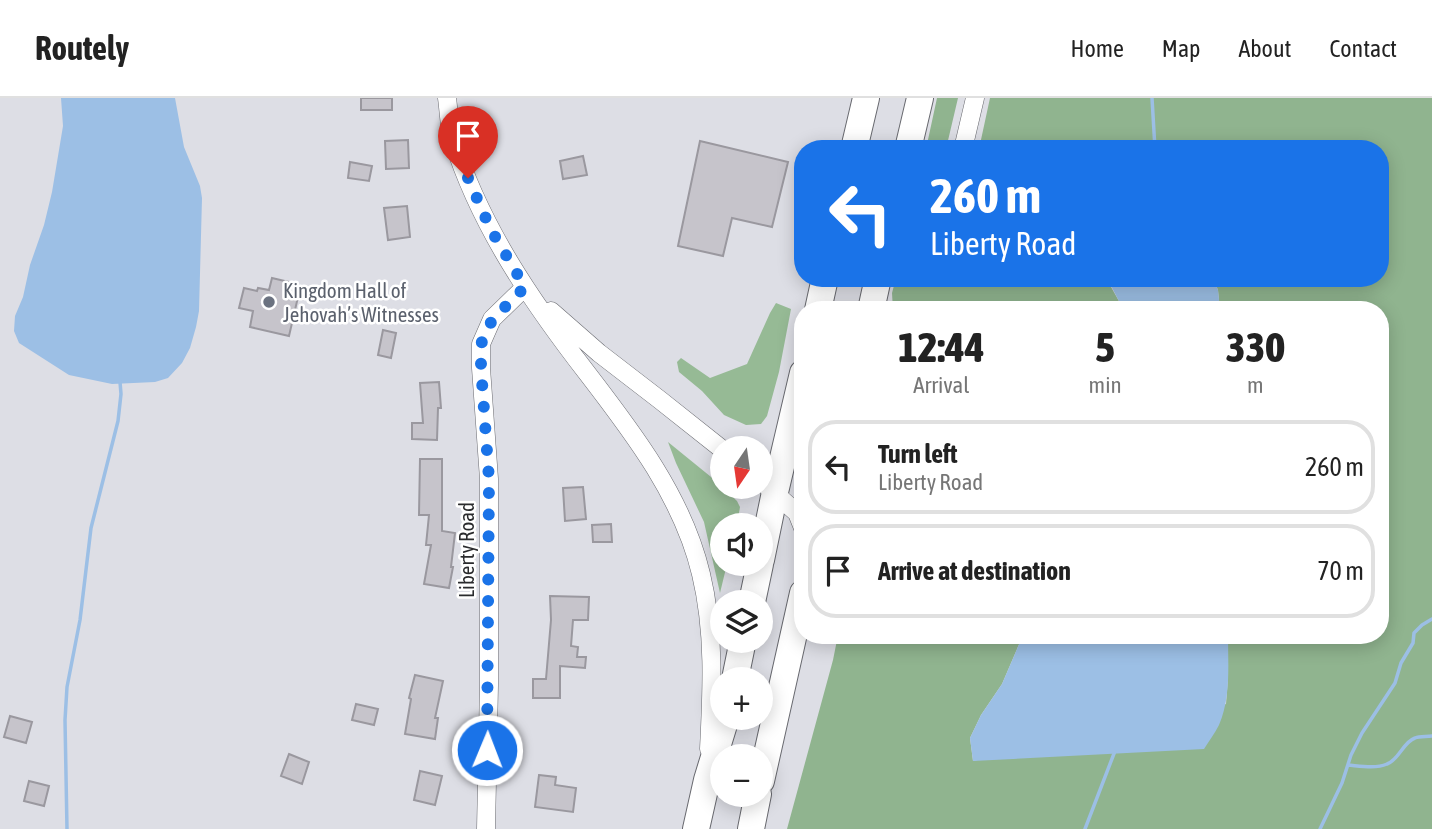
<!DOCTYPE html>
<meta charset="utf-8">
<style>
:root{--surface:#fff;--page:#f2f2f2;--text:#222;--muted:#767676;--line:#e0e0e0}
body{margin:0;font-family:"Asap Condensed",sans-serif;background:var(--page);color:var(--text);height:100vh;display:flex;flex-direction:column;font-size:26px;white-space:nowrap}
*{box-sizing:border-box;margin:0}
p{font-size:23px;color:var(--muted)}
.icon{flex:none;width:38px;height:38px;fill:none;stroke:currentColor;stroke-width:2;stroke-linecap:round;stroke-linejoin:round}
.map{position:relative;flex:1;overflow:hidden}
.drawer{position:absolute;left:794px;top:203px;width:595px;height:343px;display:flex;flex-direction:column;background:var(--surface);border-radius:28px;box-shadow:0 4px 18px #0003}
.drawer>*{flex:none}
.guide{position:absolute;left:794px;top:42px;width:595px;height:147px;border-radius:28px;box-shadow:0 4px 18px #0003;background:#1a73e8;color:#fff;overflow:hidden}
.needle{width:46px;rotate:193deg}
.controls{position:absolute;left:710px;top:338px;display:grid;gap:14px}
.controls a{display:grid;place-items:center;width:63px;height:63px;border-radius:50%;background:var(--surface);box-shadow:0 4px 18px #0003;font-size:35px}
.pin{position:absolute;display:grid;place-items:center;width:60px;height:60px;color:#fff;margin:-72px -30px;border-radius:50% 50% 50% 0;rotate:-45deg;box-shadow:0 0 7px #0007}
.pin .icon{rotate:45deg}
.me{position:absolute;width:77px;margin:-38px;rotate:1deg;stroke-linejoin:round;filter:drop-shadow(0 0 5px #0008)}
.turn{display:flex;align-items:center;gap:24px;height:147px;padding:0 21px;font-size:32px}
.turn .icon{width:91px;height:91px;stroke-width:2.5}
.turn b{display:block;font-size:49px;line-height:60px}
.eta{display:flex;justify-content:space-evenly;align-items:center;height:119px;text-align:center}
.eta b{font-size:42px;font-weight:800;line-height:49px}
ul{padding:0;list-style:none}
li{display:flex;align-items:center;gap:21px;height:94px;margin:0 14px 10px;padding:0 7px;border:4px solid var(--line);border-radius:28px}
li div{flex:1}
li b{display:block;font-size:26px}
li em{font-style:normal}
header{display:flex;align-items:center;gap:42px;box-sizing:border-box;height:98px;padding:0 35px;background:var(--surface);border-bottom:2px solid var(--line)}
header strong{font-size:33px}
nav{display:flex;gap:38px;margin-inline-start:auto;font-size:24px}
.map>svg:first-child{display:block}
.green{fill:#96ba95}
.forest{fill:#90b48f}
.water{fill:#9cbfe5}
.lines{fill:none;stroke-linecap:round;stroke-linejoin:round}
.stream{stroke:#9cbfe5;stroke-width:3.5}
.building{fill:#c6c4cb;stroke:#9a989f;stroke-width:2}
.minor-casing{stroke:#68696f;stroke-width:19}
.highway-casing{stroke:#68696f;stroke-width:28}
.minor{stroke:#fff;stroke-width:18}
.highway{stroke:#fff;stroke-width:26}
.route{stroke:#1a73e8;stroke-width:12;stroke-dasharray:0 21.6}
.worship-dot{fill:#6b7280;stroke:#fff;stroke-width:2.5}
.labels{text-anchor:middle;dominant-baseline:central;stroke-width:5;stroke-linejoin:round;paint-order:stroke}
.worship-label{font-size:21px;fill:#5b616d;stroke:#fff;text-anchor:start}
.street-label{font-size:21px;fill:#2a2b2d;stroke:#fff}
</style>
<header>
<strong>Routely</strong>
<nav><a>Home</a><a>Map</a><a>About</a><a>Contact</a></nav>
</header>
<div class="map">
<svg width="1432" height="731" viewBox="0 0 1432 731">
<rect width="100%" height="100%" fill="#dddee5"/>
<path class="green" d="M776 205 791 211 779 274 767 318 761 326 746 327 724 317 702 293 679 274 677 264 681 260 710 280 747 266 770 215Z
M668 344 716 383 737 403 740 409 737 427H723V466H727L720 495 704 424 676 365Z"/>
<path class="forest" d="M937 0H958L946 51H926Z
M990 0H1432V731H787L833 562 838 537H1023L1002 586 981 617 970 640 973 663 1226 606 1228 580V537H1381V212H1220L1218 192 1213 180H1381V51H979Z
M896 180H1106L1120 205V212H893L892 195Z"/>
<path class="water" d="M61 0H175L184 49 200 88 202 100 199 213 196 229 190 250 182 265 168 280 155 284 112 286 69 277 19 245 14 233 15 218 23 199 30 167 44 127 52 94 63 28Z
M1107 180H1213L1218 192 1220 212H1120V205Z
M1023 537H1228C1228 567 1231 599 1219 627 1215 635 1209 643 1204 651L973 663 970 640 981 617 1002 586Z"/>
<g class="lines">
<path class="stream" d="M1152 0 1155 51
M1348 667C1360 668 1375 671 1387 666 1399 662 1403 644 1415 640 1420 638 1427 639 1432 638
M67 731 65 622 67 589 80 522 91 430 118 323 121 296 120 284
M1085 731 1115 653
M1320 731 1342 685 1351 657 1362 635 1395 585 1401 565 1413 545 1414 535 1422 527 1432 521"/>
</g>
<path class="building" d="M361 0H392V12H361Z
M408 42 409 70 386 71 385 43Z
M700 43 788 64 772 129 732 120 723 158 678 148Z
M583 58 587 77 563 81 560 63Z
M350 64 372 68 369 83 348 80Z
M407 108 410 139 388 142 384 110Z
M272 180 289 184 286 196 298 199 289 238 250 229 253 213 239 210 244 190 257 193 258 190 269 192Z
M383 232 396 235 391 260 378 257Z
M439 284 441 310H438L437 342 412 341V325H423L420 285Z
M420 361H442V433L455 435 451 469H453L449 490 424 486 431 447H426L429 417H419Z
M583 389 586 421 565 423 563 390Z
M611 426 612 444H593L592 427Z
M550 498 589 499 588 522H573L571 548 578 549 577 559H586L585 570 560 568V600H533V581H546L551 522Z
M415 577 443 583 435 620H438L435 641 405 636 411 601 409 600Z
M356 606 378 611 374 627 352 622Z
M10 618 32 624 26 645 4 639Z
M289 656 309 664 302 686 281 678Z
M420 673 442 678 435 707 414 702Z
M539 677 556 679 555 687 576 690 573 714 535 709Z
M29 683 49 688 44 708 24 703Z"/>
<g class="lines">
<g class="minor-casing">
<path id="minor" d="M447 0C449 14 449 29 453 42 480 128 532 204 587 275 634 336 683 400 701 476 715 534 712 592 709 651
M963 51 975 0
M551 213 599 255 660 302 723 352
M761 383 797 415 803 430
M486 731 489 587V381L481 270V246L492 221 525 189"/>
</g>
<g class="highway-casing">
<path id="highway" d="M854 51 866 0
M908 51 920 0
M818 212 825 180
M871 212 878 180
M761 462 775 394 803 275
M752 504 760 466
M735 581 743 542
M761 683 803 495
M696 731 707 682 726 620
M751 731 758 696"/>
</g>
<use href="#minor" class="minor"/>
<use href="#highway" class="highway"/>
</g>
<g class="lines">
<path class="route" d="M468 80 491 132 525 189 492 222 481 246V270L489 381 487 652"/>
</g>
<circle class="worship-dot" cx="269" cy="204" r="7"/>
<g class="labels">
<g class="worship-label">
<text x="283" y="192">Kingdom Hall of<tspan x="283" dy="24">Jehovah’s Witnesses</tspan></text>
</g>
<g class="street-label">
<text transform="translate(466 452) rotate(-90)">Liberty Road</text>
</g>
</g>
</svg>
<div class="controls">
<a><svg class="needle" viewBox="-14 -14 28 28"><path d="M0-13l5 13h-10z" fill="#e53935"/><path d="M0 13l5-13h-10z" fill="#767676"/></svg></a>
<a><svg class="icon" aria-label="sound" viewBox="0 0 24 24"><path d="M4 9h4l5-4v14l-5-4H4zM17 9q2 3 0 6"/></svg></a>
<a><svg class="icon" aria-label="layers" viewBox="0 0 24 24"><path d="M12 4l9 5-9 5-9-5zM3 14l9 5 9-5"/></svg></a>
<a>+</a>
<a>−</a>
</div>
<div class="pin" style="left:468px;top:80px;background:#d93025"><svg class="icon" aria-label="arrive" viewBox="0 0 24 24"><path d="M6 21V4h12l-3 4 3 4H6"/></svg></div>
<svg class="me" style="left:487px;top:652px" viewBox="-20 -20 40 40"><circle r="17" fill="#1a73e8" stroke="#fff" stroke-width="3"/><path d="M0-11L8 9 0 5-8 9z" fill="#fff"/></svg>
<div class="guide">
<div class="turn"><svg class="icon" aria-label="left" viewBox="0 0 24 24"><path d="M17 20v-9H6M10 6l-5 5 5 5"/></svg><div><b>260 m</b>Liberty Road</div></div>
</div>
<section class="drawer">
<div class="eta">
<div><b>12:44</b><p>Arrival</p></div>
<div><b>5</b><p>min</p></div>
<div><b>330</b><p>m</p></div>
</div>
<ul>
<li><svg class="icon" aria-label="left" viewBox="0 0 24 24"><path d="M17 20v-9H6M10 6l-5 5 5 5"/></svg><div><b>Turn left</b><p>Liberty Road</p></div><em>260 m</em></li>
<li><svg class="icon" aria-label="arrive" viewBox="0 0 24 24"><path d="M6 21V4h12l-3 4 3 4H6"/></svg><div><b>Arrive at destination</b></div><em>70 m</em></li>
</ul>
</section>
</div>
